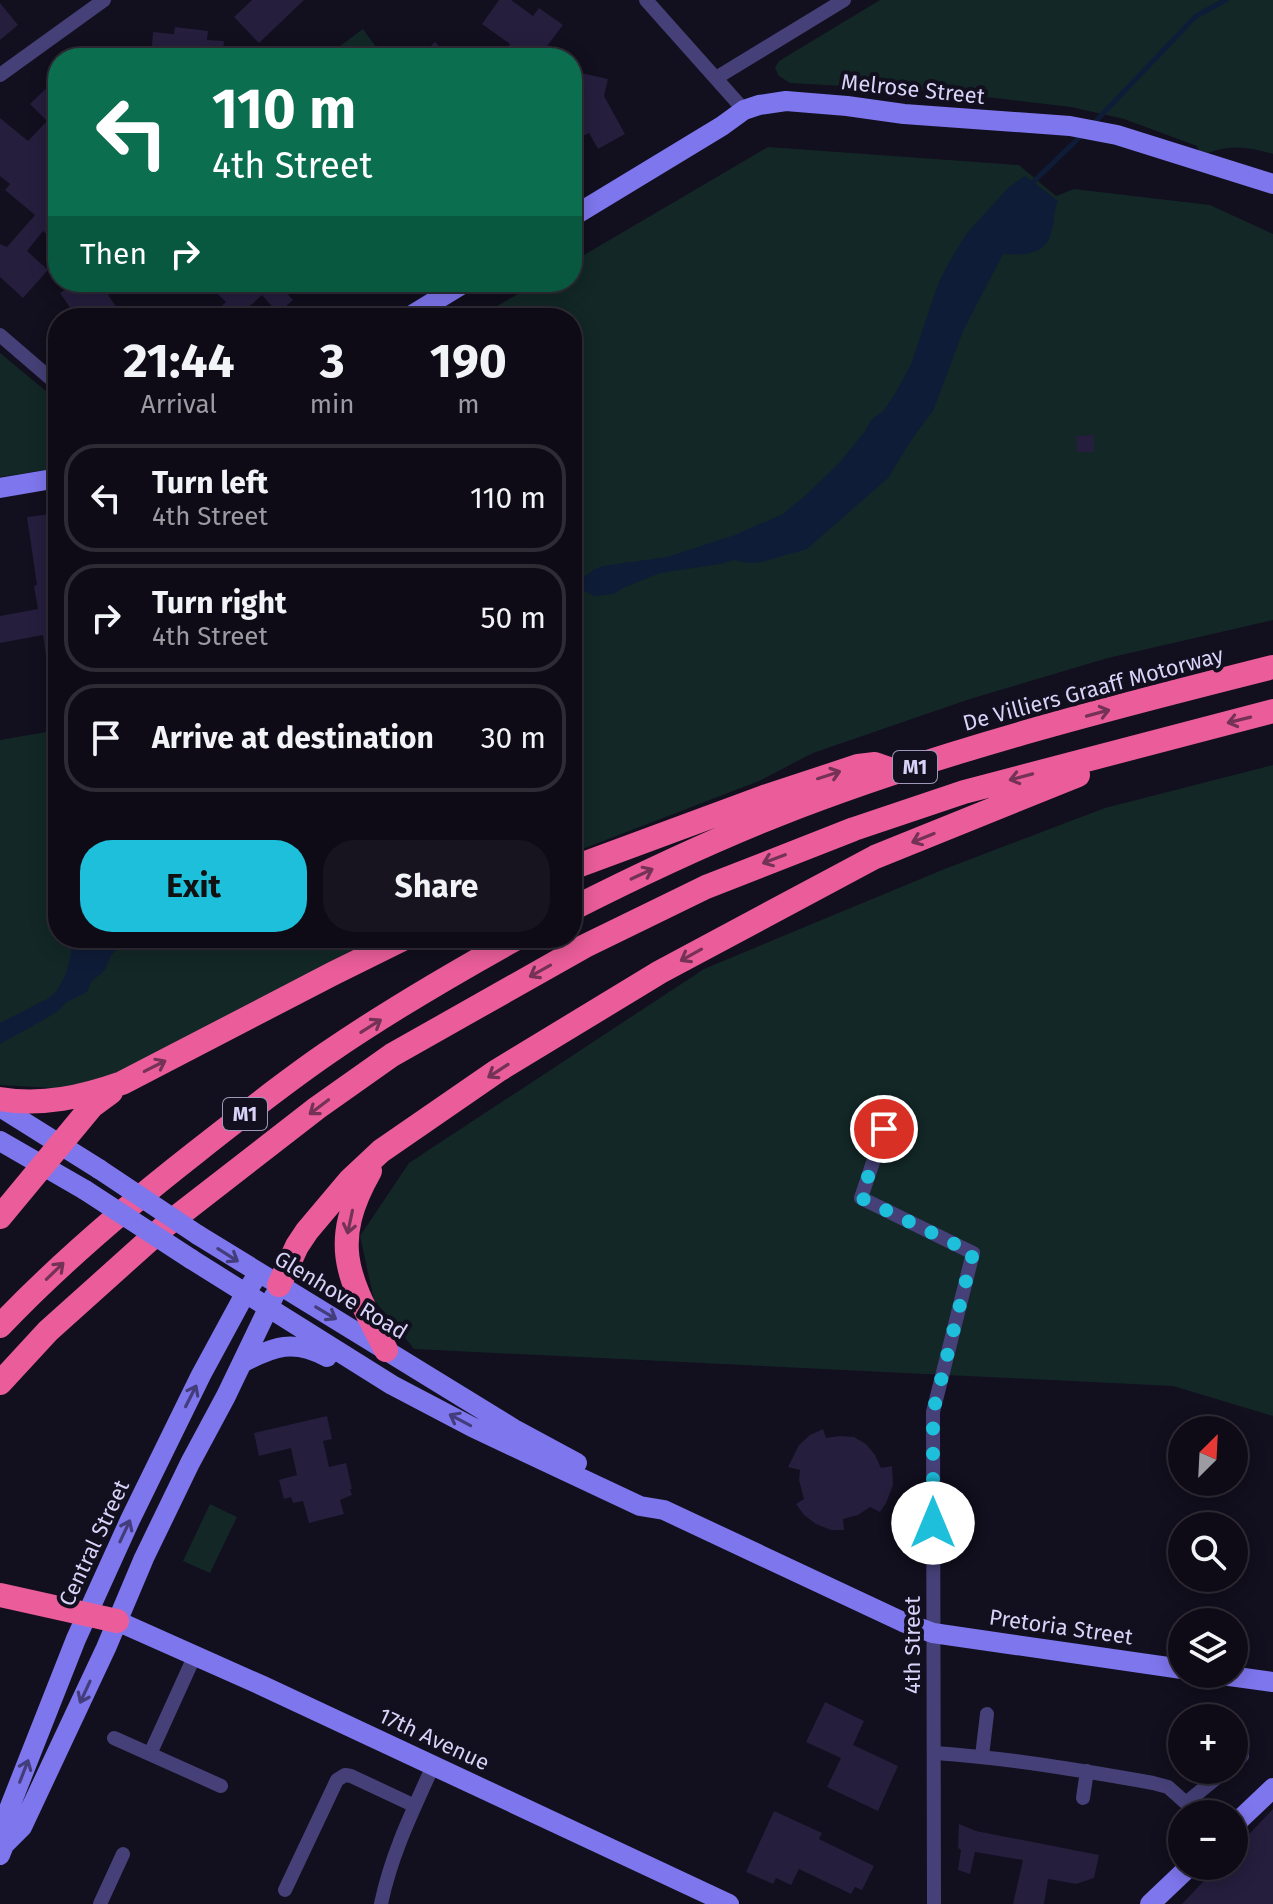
<!DOCTYPE html>
<meta charset="utf-8">
<style>
:root{--surface:#0e0b16;--page:#17141f;--text:#f1f3f6;--muted:#9b9ba1;--line:#2e2b35;--accent:#1dbfdb}
body{margin:0;font-family:"Fira Sans",sans-serif;background:var(--page);color:var(--text);height:100vh;display:flex;flex-direction:column;font-size:30px;white-space:nowrap}
*{box-sizing:border-box;margin:0}
p{font-size:26px;color:var(--muted)}
.icon{flex:none;width:44px;height:44px;fill:none;stroke:currentColor;stroke-width:2;stroke-linecap:round;stroke-linejoin:round}
.map{position:relative;flex:1;overflow:hidden}
.side{position:absolute;left:48px;top:308px;width:534px;height:640px;display:flex;flex-direction:column;background:var(--surface);border-radius:32px;box-shadow:0 4px 20px #0003,0 0 0 2px var(--line)}
.side>*{flex:none}
.hud{position:absolute;left:48px;top:48px;width:534px;height:244px;border-radius:32px;box-shadow:0 4px 20px #0003,0 0 0 2px var(--line);background:#0b6e4f;color:#fff;overflow:hidden}
.needle{width:52px;rotate:24deg}
.fabs{position:absolute;left:1168px;top:1416px;display:grid;gap:16px}
.fabs a{display:grid;place-items:center;width:80px;height:80px;border-radius:50%;background:var(--surface);box-shadow:0 4px 20px #0003,0 0 0 2px var(--line);font-size:40px}
.pin{position:absolute;display:grid;place-items:center;width:68px;height:68px;color:#fff;margin:-34px;border:4px solid #fff;border-radius:50%;box-shadow:0 2px 8px #0007}
.me{position:absolute;width:88px;margin:-44px;rotate:0deg;stroke-linejoin:round;filter:drop-shadow(0 0 6px #0008)}
.turn{display:flex;align-items:center;gap:28px;height:168px;padding:0 32px;font-size:36px}
.turn .icon{width:104px;height:104px;stroke-width:2.5}
.turn b{display:block;font-size:56px;line-height:68px}
.then{display:flex;align-items:center;height:76px;padding:0 32px;background:#0003;gap:16px;font-size:30px}
.eta{display:flex;justify-content:space-evenly;align-items:center;height:136px;text-align:center}
.eta b{font-size:48px;font-weight:700;line-height:56px}
.cta{display:flex;gap:16px;margin-top:auto;padding:16px 32px}
.cta a{flex:1;height:92px;border-radius:32px;background:var(--accent);color:#111;font-size:32px;font-weight:700;line-height:92px;text-align:center}
.cta a+a{background:var(--page);color:var(--text)}
ul{padding:0;list-style:none}
li{display:flex;align-items:center;gap:24px;height:108px;margin:0 16px 12px;padding:0 16px;border:4px solid var(--line);border-radius:32px}
li div{flex:1}
li b{display:block;font-size:30px}
li em{font-style:normal}
.map>svg:first-child{display:block}
.green{fill:#132727}
.water{fill:#0f1c37}
.lines{fill:none;stroke-linecap:round;stroke-linejoin:round}
.stream{stroke:#0f1c37;stroke-width:5}
.building{fill:#251e3d}
.street{stroke:#454077;stroke-width:14}
.secondary{stroke:#7e76ed;stroke-width:20}
.highway{stroke:#ea5d9a;stroke-width:24}
.secondary-bridge{stroke:#7e76ed;stroke-width:20}
.oneway{stroke:#733256}
.oneway2{stroke:#433d7b}
.route{stroke:#1dbfdb;stroke-width:14;stroke-dasharray:0 25.2}
.labels{text-anchor:middle;dominant-baseline:central;stroke-width:8;stroke-linejoin:round;paint-order:stroke}
.shield{fill:#120f1e;stroke:#9d98b7;stroke-width:2}
.shield-label{font-size:20px;font-weight:bold;fill:#d9d2f9}
.street-label{font-size:22px;fill:#d9d2f9;stroke:#120f1e}
</style>
<div class="map">
<svg width="1273" height="1904" viewBox="0 0 1273 1904">
<rect width="100%" height="100%" fill="#120f1e"/>
<path class="green" d="M880 0H1273V154C1251 147 1230 144 1208 153L1199 151 1197 146 1124 119 1071 107 935 91 790 83 779 76 775 68 779 61Z
M363 29 384 58H324Z
M768 147 1019 165 1056 196 1074 189 1210 205 1273 234V620L1108 658 970 699 813 753 759 781 572 853V318H477L538 282H572V262Z
M0 353 58 401V468L0 477Z
M58 730V938H376L118 1072 71 1089 0 1085V740Z
M1273 765V1416L1173 1386 414 1349 374 1300 360 1236 409 1163 704 969 942 870 1105 808Z
M210 1504 237 1517 210 1573 183 1561Z"/>
<path class="water" d="M1025 176 1058 201C1053 212 1055 222 1051 233 1045 256 1023 255 1003 254L963 331 933 411 914 436 888 478 807 549 761 562 748 563 734 560 720 564 660 573 623 588 614 594 594 596 581 589 572 591V580L582 578 595 569 603 566 667 557 735 535 783 514 807 494 840 462 865 431 871 420 883 411 895 394 911 364 938 284 948 264 967 233 1009 187Z
M71 938H137L119 948 112 954 104 971 91 982 87 992 67 1002 58 1011 45 1019 0 1044V1023L47 999 56 992 66 974 71 954Z"/>
<g class="lines">
<path class="stream" d="M1093 124 1196 16 1226 0
M1030 185 1083 134"/>
</g>
<path class="building" d="M252 0H304L259 43 234 17Z
M499 0H511L533 16 539 8 563 25 544 50 538 46 529 58H500L510 44 482 24Z
M0 3 18 25 0 40Z
M175 27 208 31 207 40 224 41 222 56 203 54V58H151L153 32 174 34Z
M435 42 449 58H418Z
M577 72 608 79 604 96 625 134 598 149 589 133 572 141V92Z
M58 77V243L43 231 27 251 48 270 23 298 0 277V244L7 247 35 215 5 190 10 184 0 176V118L28 141 47 121 30 104Z
M77 282 83 289 93 282H127L108 295 124 318H77L60 293Z
M231 282H277L293 300 278 313 262 295 237 318H208L226 302 218 294Z
M1094 435V452H1077L1076 436Z
M58 513V682L50 683 43 635 0 643V616L38 609 34 586 37 585 27 517Z
M327 1416 332 1439 323 1441 329 1467 346 1463 352 1489H350L352 1495 340 1500 344 1514 309 1523 303 1501 293 1503 291 1497 284 1499 279 1480 297 1475 291 1448 259 1456 254 1433Z
M823 1429 826 1438 840 1436 854 1437 866 1444 875 1455 881 1468 892 1466 893 1485 886 1503 880 1512 870 1507 858 1515 843 1519 844 1530H831L816 1524 804 1515 796 1504 804 1499 799 1480 800 1470 788 1467 799 1445 810 1435Z
M825 1702 864 1721 853 1745 898 1766 878 1811 827 1787 841 1758 806 1742Z
M1273 1809V1904H1182L1218 1866H1234V1850Z
M774 1811 822 1833 819 1839 874 1866 862 1890 855 1887 851 1894 799 1869 791 1885 776 1878 773 1884 746 1872Z
M959 1824 976 1831 1099 1855 1094 1878 1076 1884 1048 1879 1044 1904H1013L1023 1860 975 1852 970 1874 958 1870 961 1850 958 1848Z"/>
<g class="lines">
<path class="street" d="M646 0 744 110
M0 75 104 0
M716 78 844 0
M0 335 58 385
M884 1129 861 1198 973 1253 933 1412 934 1904
M114 1738 221 1786
M935 1753C1008 1758 1080 1770 1153 1783L1168 1787 1186 1803 1226 1770
M150 1754 195 1655
M982 1756 987 1714
M1234 1763 1242 1756
M1083 1798 1087 1771
M285 1890 337 1780 345 1775 351 1776 415 1806
M100 1904 123 1854
M381 1904C391 1855 413 1810 433 1766"/>
<path class="secondary" d="M572 217 722 126 744 110 759 105 786 101 847 106 904 114 1070 126 1117 135 1273 184
M407 318 466 282
M0 488 58 478
M0 1107 99 1169
M0 1141 85 1190
M198 1235 514 1429 577 1463
M191 1259 392 1385 472 1427 640 1506 664 1510 903 1622 933 1633 1182 1669
M242 1363C274 1346 294 1339 327 1357
M117 1621 263 1686 729 1904
M1215 1674 1273 1682
M1234 1825 1273 1788
M4 1845 5 1819 76 1639 130 1520 201 1375 246 1292 259 1273
M0 1855 4 1845 22 1827 106 1648 144 1558 190 1463 226 1396 274 1296
M1150 1904 1190 1866"/>
<path class="highway" d="M572 868 764 797 858 766 875 764 898 772
M572 909C639 875 707 843 777 815 937 752 1106 709 1273 667
M0 1099C43 1106 82 1097 122 1083L334 973 405 938
M370 1171C327 1247 350 1280 386 1350
M0 1217 92 1106 111 1092
M279 1285 297 1246 307 1231 350 1180 381 1151 497 1071 660 972 875 857 1078 775
M0 1326C60 1263 126 1207 195 1153 238 1119 281 1085 326 1054 387 1012 452 974 517 938
M0 1383 48 1331 165 1226 317 1108 392 1055 585 946 706 887 854 829 964 792 1273 711
M0 1595 117 1621"/>
<path class="secondary-bridge" d="M99 1169 198 1235
M85 1190 191 1259"/>
</g>
<defs><path id="oneway-shaft" d="M-6 0H5M1.5-3L5.5 0L1.5 3" fill="none" stroke-width="1.6" stroke-linecap="round" stroke-linejoin="round" transform="scale(2)"/></defs>
<g class="oneway">
<use href="#oneway-shaft" transform="translate(1098 713) rotate(-15)"/>
<use href="#oneway-shaft" transform="translate(1239 720) rotate(166)"/>
<use href="#oneway-shaft" transform="translate(829 775) rotate(-18)"/>
<use href="#oneway-shaft" transform="translate(1021 777) rotate(165)"/>
<use href="#oneway-shaft" transform="translate(923 838) rotate(158)"/>
<use href="#oneway-shaft" transform="translate(774 859) rotate(159)"/>
<use href="#oneway-shaft" transform="translate(642 874) rotate(-25)"/>
<use href="#oneway-shaft" transform="translate(691 955) rotate(151)"/>
<use href="#oneway-shaft" transform="translate(540 971) rotate(151)"/>
<use href="#oneway-shaft" transform="translate(371 1026) rotate(-32)"/>
<use href="#oneway-shaft" transform="translate(155 1066) rotate(-27)"/>
<use href="#oneway-shaft" transform="translate(498 1071) rotate(147)"/>
<use href="#oneway-shaft" transform="translate(319 1107) rotate(143)"/>
<use href="#oneway-shaft" transform="translate(350 1222) rotate(102)"/>
<use href="#oneway-shaft" transform="translate(55 1271) rotate(-44)"/>
</g>
<g class="oneway2">
<use href="#oneway-shaft" transform="translate(228 1255) rotate(32)"/>
<use href="#oneway-shaft" transform="translate(326 1313) rotate(31)"/>
<use href="#oneway-shaft" transform="translate(191 1396) rotate(-63)"/>
<use href="#oneway-shaft" transform="translate(460 1420) rotate(-152)"/>
<use href="#oneway-shaft" transform="translate(125 1531) rotate(-65)"/>
<use href="#oneway-shaft" transform="translate(85 1692) rotate(115)"/>
<use href="#oneway-shaft" transform="translate(24 1771) rotate(-69)"/>
</g>
<g class="lines">
<path class="route" d="M884 1129 861 1198 973 1253 933 1412V1523"/>
</g>
<g class="labels">
<g class="shield">
<rect x="893" y="751" width="44" height="32" rx="6"/>
<rect x="223" y="1098" width="44" height="32" rx="6"/>
</g>
<g class="shield-label">
<text x="915" y="767">M1</text>
<text x="245" y="1114">M1</text>
</g>
<g class="street-label">
<text transform="translate(913 89) rotate(6)">Melrose Street</text>
<text transform="translate(1093 689) rotate(-15)">De Villiers Graaff Motorway</text>
<text transform="translate(341 1295) rotate(31)">Glenhove Road</text>
<text transform="translate(94 1543) rotate(-65)">Central Street</text>
<text transform="translate(1061 1627) rotate(8)">Pretoria Street</text>
<text transform="translate(912 1645) rotate(-90)">4th Street</text>
<text transform="translate(434 1739) rotate(25)">17th Avenue</text>
</g>
</g>
</svg>
<div class="fabs">
<a><svg class="needle" viewBox="-14 -14 28 28"><path d="M0-13l5 13h-10z" fill="#e53935"/><path d="M0 13l5-13h-10z" fill="#9b9ba1"/></svg></a>
<a><svg class="icon" aria-label="search" viewBox="0 0 24 24"><circle cx="10" cy="10" r="6"/><path d="M15 15l6 6"/></svg></a>
<a><svg class="icon" aria-label="layers" viewBox="0 0 24 24"><path d="M12 4l9 5-9 5-9-5zM3 14l9 5 9-5"/></svg></a>
<a>+</a>
<a>−</a>
</div>
<div class="pin" style="left:884px;top:1129px;background:#d93025"><svg class="icon" aria-label="arrive" viewBox="0 0 24 24"><path d="M6 21V4h12l-3 4 3 4H6"/></svg></div>
<svg class="me" style="left:933px;top:1523px" viewBox="-20 -20 40 40"><circle r="19" fill="#fff"/><path d="M0-13L10 11 0 6-10 11z" fill="#1dbfdb"/></svg>
<div class="hud">
<div class="turn"><svg class="icon" aria-label="left" viewBox="0 0 24 24"><path d="M17 20v-9H6M10 6l-5 5 5 5"/></svg><div><b>110 m</b>4th Street</div></div>
<div class="then">Then<svg class="icon" aria-label="right" viewBox="0 0 24 24"><path d="M7 20v-9h11M14 6l5 5-5 5"/></svg></div>
</div>
<section class="side">
<div class="eta">
<div><b>21:44</b><p>Arrival</p></div>
<div><b>3</b><p>min</p></div>
<div><b>190</b><p>m</p></div>
</div>
<ul>
<li><svg class="icon" aria-label="left" viewBox="0 0 24 24"><path d="M17 20v-9H6M10 6l-5 5 5 5"/></svg><div><b>Turn left</b><p>4th Street</p></div><em>110 m</em></li>
<li><svg class="icon" aria-label="right" viewBox="0 0 24 24"><path d="M7 20v-9h11M14 6l5 5-5 5"/></svg><div><b>Turn right</b><p>4th Street</p></div><em>50 m</em></li>
<li><svg class="icon" aria-label="arrive" viewBox="0 0 24 24"><path d="M6 21V4h12l-3 4 3 4H6"/></svg><div><b>Arrive at destination</b></div><em>30 m</em></li>
</ul>
<div class="cta"><a>Exit</a><a>Share</a></div>
</section>
</div>
